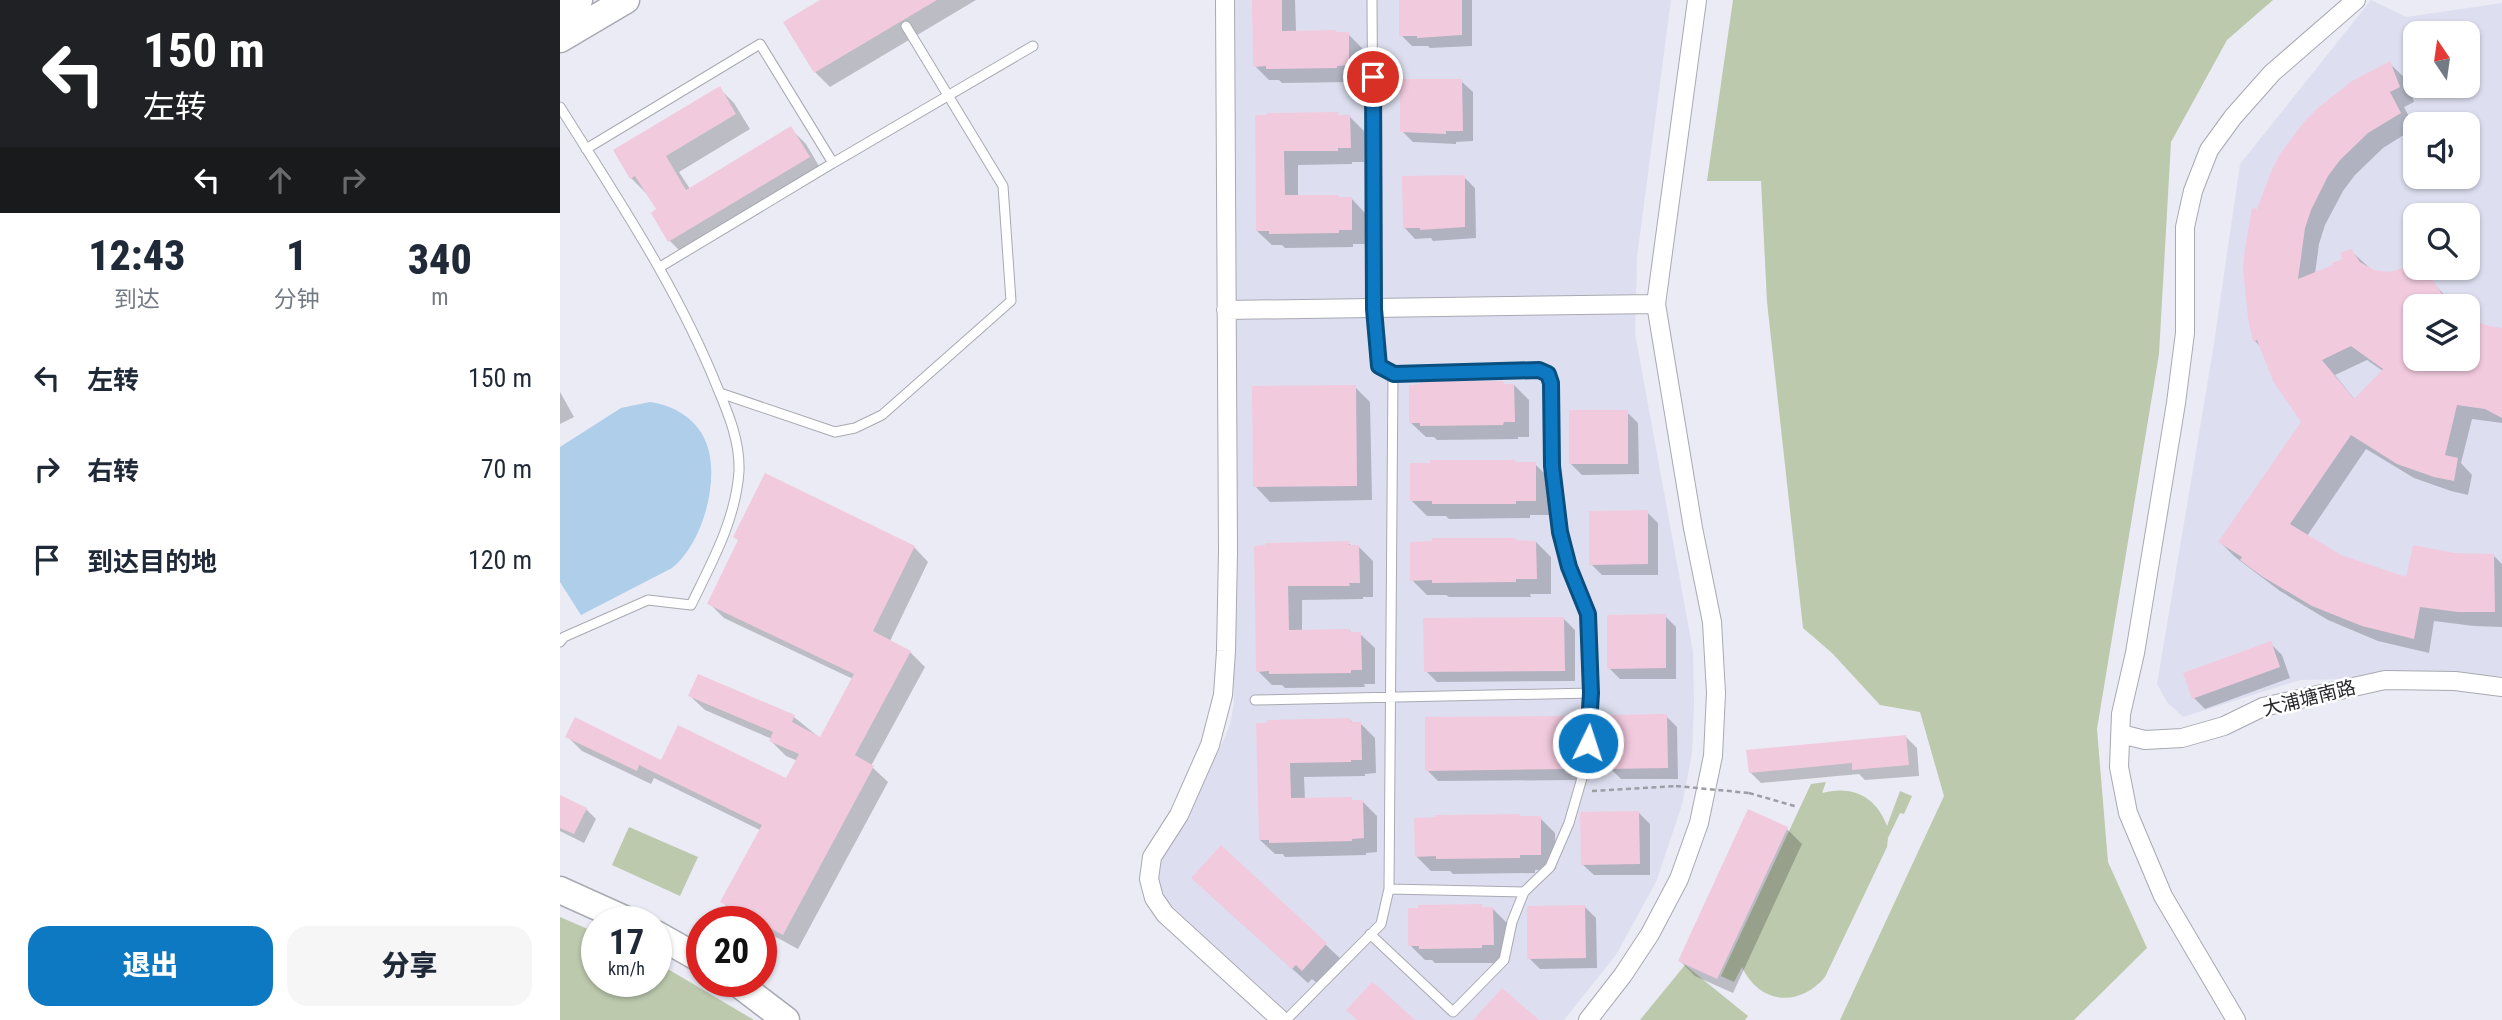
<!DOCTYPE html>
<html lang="zh">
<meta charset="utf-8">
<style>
:root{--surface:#fff;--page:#f6f6f7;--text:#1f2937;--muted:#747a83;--accent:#0e79c3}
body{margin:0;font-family:"Roboto Condensed","Noto Sans SC",sans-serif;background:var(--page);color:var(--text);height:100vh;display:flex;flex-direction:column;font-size:26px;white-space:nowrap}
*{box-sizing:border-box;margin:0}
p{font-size:23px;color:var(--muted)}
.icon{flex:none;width:38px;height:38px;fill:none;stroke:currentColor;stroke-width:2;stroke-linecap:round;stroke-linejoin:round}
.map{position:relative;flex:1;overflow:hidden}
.drawer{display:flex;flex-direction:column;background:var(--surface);width:560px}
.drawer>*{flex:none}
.banner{background:#202124;color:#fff;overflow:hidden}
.needle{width:46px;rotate:347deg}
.tools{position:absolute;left:1843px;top:21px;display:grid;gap:14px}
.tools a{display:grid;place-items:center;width:77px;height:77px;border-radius:14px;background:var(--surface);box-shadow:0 2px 5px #0004;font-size:35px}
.speed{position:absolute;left:21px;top:906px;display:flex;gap:14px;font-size:35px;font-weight:700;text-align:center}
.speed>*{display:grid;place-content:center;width:91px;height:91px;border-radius:50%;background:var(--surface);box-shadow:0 2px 5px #0004;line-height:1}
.speed small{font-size:18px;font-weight:400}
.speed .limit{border:10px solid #d22;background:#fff;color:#111}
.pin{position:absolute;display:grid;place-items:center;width:60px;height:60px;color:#fff;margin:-30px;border:4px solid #fff;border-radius:50%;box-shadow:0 2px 7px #0007}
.me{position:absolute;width:77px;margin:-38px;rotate:4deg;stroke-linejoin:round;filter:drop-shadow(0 0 5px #0008)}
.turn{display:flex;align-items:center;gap:24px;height:147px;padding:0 28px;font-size:32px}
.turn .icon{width:91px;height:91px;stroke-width:2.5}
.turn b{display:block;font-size:49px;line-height:60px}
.lanes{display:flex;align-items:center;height:66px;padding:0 28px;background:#0003;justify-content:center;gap:35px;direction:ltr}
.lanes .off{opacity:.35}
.eta{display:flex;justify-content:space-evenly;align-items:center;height:119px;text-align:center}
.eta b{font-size:42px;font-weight:800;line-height:49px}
.action{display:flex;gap:14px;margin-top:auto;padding:14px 28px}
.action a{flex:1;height:80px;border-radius:21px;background:var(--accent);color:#fff;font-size:28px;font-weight:800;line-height:80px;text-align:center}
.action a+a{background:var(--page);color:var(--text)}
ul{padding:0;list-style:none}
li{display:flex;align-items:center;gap:21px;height:91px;padding:0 28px}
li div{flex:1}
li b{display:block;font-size:26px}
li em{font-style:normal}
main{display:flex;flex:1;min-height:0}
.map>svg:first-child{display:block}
.built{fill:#dddff0;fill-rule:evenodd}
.green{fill:#bcc9ad}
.water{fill:#aeceea}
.shadow{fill:#0003;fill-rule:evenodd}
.building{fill:#f2cade;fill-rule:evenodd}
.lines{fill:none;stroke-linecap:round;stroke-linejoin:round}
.lane-casing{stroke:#a8a9b2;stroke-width:11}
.street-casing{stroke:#a8a9b2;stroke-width:20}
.secondary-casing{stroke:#a8a9b2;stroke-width:29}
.path{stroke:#9c9da5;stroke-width:2.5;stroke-dasharray:5 3.5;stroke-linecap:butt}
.lane{stroke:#fff;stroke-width:9}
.street{stroke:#fff;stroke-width:18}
.secondary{stroke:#fff;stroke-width:26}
.path-bridge{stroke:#9c9da5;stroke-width:2.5;stroke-dasharray:5 3.5;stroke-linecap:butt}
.route-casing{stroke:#094f7f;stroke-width:18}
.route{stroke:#0e79c3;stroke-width:12}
.labels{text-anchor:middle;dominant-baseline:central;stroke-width:5;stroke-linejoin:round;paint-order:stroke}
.street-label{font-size:19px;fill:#2a2a2e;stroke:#fff}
</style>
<main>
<section class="drawer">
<div class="banner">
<div class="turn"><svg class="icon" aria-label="left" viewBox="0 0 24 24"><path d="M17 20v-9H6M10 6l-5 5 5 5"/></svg><div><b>150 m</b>左转</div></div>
<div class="lanes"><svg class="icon" aria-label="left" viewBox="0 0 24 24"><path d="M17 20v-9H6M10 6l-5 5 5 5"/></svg><svg class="icon off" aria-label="ahead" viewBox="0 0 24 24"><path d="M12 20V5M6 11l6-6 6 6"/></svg><svg class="icon off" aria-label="right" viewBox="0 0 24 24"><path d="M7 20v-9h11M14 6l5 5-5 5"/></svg></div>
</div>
<div class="eta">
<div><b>12:43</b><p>到达</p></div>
<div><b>1</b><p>分钟</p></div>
<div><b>340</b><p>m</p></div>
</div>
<ul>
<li><svg class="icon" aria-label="left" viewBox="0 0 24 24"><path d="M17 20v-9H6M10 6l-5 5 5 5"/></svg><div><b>左转</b></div><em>150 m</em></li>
<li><svg class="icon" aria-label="right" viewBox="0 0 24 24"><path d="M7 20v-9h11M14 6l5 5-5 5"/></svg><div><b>右转</b></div><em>70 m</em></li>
<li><svg class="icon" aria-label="arrive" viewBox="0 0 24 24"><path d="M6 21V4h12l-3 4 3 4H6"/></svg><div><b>到达目的地</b></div><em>120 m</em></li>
</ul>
<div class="action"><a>退出</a><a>分享</a></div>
</section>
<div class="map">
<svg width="1942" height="1020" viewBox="0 0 1942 1020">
<rect width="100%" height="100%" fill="#eaebf5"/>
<path class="built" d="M666 0H1111L1077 257 1075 333 1133 651 1134 704 1132 753 1122 805 1096 882 1056 955 1004 1020H734L598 893 597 860 661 746 670 725 674 704Z
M1811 0 1846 17 1942 3V676L1740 680 1623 717 1607 702 1597 684 1653 350 1680 164ZM1855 33H1908V86H1855ZM1855 124H1908V177H1855ZM1855 215H1908V268H1855ZM1855 306H1908V359H1855Z"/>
<path class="green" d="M1173 0H1713L1667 40 1611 142 1599 354 1537 729 1548 862 1587 948 1514 1020H1280L1384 796 1360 712 1320 705 1272 653 1243 628 1207 302 1201 181H1147Z
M1266 782 1262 793C1292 785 1316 796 1327 826L1340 791 1352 796 1344 814 1340 813 1328 838 1327 847 1265 977C1239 1008 1199 1004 1182 967L1174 982 1161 976 1251 784Z
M69 827 138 857 120 896 52 865Z
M0 917 37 933V982H96V962L194 1020H0Z
M1125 965 1188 1016 1185 1020H1080Z"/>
<path class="water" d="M90 402C114 405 139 420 147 445 160 482 142 544 112 568L21 615 0 582V447L61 408Z"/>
<path class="shadow" d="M263 0H416L270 87 255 72Z
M694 0H755H735L736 32 788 34 802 48 803 79H790L791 82 722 83 719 80H709L695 66Z
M841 0H912V46L870 48 868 46H852L841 35Z
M1830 64 1845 78 1854 102 1844 107 1855 128 1823 148 1795 175 1783 191 1765 225 1759 244 1755 274 1784 260 1791 251 1813 271 1875 285 1895 306H1855V359H1908V320L1929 328H1942V423L1912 419 1901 463 1912 475 1908 495 1891 491 1854 478 1806 449 1747 536 1780 556 1847 580 1894 555H1933L1942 564V627L1914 626 1874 621 1869 653 1818 641 1768 620 1720 591 1675 557 1660 542 1743 422 1701 347 1695 341 1698 212ZM1807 360 1823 371 1795 400 1775 375Z
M901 81 913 92V141L896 142V144L853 142 842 131Z
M160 89 174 103 190 129 119 172 130 189 231 129 246 144 263 173 125 256 110 241 98 210 86 193 71 178Z
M777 114 780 116H789L804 131V162H792V164L738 165V197L778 196 780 199 791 198 805 213V244H793V247L725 248 722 245H712L697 231V117Z
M904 177 915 188 916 238 873 241 871 238 855 239 844 227Z
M943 383 945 385H954L969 400V437H958V439L877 440 874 437H866L850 422Z
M795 387 810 402 812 500 710 502 695 486Z
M0 392 14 417 0 424Z
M1067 412 1078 423 1079 474 1022 475 1011 464Z
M975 464 990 479V515H970V518L889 519 886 516H867L852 501 872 465Z
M1087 512 1098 523V575H1042L1031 564Z
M958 542H976L991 557V594H970L971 597H889L886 595H867L852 580Z
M788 543 792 546H798L813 561V597H803V599L742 600V631H790L793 634H800L815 648V684H804L805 687 725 688 722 685H712L698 671 696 547Z
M354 547 368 562 330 641 350 652 365 667 311 766 328 782 238 949 201 929V922H188L177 916 162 902 200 830 94 778 91 784 22 751 7 736 102 762 227 780 238 761 226 756 211 741 212 739 145 710 130 696 234 717 261 739 293 679 164 618 149 603Z
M1105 616 1116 627V679H1060L1049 668Z
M1004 619 1015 630V681L877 682 866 671Z
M1711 644 1722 655 1730 678 1645 709 1634 698Z
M1106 716 1117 727 1118 779H1061L1050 768Z
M1005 717 1016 729V780L878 781 867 770Z
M790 720 794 724H801L815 738 816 773 805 774V776L744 777 745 800 791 799 794 802 802 801 817 816V852L806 853V855L725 857 723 854H715L700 840 698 725Z
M1346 737 1357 748 1359 776 1305 780 1299 774 1201 783 1190 772Z
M0 797 26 809 36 819 24 843 0 831Z
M1079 813 1090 824V875H1034L1022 864Z
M961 818H980L995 833 996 869 975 870V873L893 874 890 871H871L856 856Z
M1227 829 1242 844 1173 993 1135 976 1120 961Z
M661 848 781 959 758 984 752 979 748 983 648 893Z
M921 906 924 909H933L948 924V960H937V963H875L872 960H865L850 945 860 909Z
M1025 907 1036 918 1037 968 980 969 969 958Z"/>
<path class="building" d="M260 0H377L254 73 223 22Z
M692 0H722V31L776 30V32H789V65L777 66V68L706 69V66L693 67Z
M839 0H902V35L857 38V36H839Z
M1830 61 1840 87 1830 92 1841 113 1808 133 1780 160 1768 176 1751 210 1745 228 1738 279 1773 265 1772 263 1782 259 1780 253 1791 249 1800 262 1814 270 1830 272 1843 268H1853L1870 276 1890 306H1855V359H1908V319L1929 326 1942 328V418L1925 409 1897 405 1885 455 1898 458 1894 481 1874 477 1837 464 1791 435 1730 524 1781 555 1846 577 1853 545 1894 553 1934 554 1935 612H1898L1860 607 1854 639 1802 626 1752 606 1703 577 1680 560 1682 557 1658 542 1741 422 1713 381 1697 340 1693 342 1688 318 1683 269 1685 248 1692 208 1697 209 1711 172 1720 154 1744 122 1759 107 1792 81ZM1791 346 1823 369 1794 399 1762 360Z
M840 79H902L903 131H886V134L840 132Z
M160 86 176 114 106 156 126 190 231 126 250 157 108 242 91 213 96 209 75 176 70 179 53 150Z
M778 112V115H790L791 148H778V151H724L725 195H778V197H792V230H779V233L709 234V231H696L695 115H707V113Z
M905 175V227L860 230V228H843L842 176Z
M860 381H943L944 384H954L955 422H944L943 425 860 426V423H849V385L860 384Z
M796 385 797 486 693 487 692 386Z
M1009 410H1068V464H1009Z
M870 460H955V462H976V501H956V504H872V501H850V463H870Z
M205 473 355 546 313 631 351 651 295 755 314 766 223 935 160 902 202 825 79 765 77 771 5 737 15 717 101 760 118 725 226 778 239 754 209 741 213 732 128 696 138 674 235 715 232 722 260 737 294 674 147 604 178 540 173 537Z
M1088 510V564L1029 565V511Z
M872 538H956V540L976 541 977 579H956V582L872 583V580L850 581V542L872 541Z
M789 541V545H799L800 583H789L790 586H728L729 630 790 629V632H801L802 670H791V673L709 674V671L696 672 694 546 705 545V543Z
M1106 614V668L1047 669V615Z
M1004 617 1005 671 864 672 863 618Z
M1711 641 1720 667 1632 699 1623 673Z
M1107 714 1108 768 1048 769V715Z
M1005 716 1006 769 865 771V717Z
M790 718 791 722H801L802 760H791V762L730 763 731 798 792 797V800H803L804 838 792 839V841L709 843V840H699L696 723H707V720Z
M1346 735 1349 765 1292 770V763L1189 773 1186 750Z
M0 795 27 808 14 834 0 828Z
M1188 809 1228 827 1157 979 1118 961Z
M1079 811 1080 864 1021 865 1020 812Z
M959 814 960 816H981V855H960V858L876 859V856L855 857 854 818 875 817V815Z
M661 845 767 943 742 971 736 965 732 969 631 878Z
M922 904V907H933L934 945H922V948L859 949V946H848V908H858V905Z
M1025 905 1026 958 967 959V906Z
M812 982 820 988 855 1020H797L786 1010Z
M942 988 979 1020H913Z"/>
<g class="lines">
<g class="lane-casing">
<path id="lane" d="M0 107C57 198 118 288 158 389 169 415 180 442 179 471 176 519 152 562 131 605L88 600 4 637 0 642
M26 149 200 44 273 163 100 267
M273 163 473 46
M160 393 275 432 295 428 322 415 451 301 443 186 346 26
M695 700 1031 693
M829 889 964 892
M810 934 893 1012 944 960 952 922 964 892 990 867 1009 823 1022 778 1028 743 1031 693 1028 613 1009 567 1000 532 992 466 991 383 988 374 979 370 833 374
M726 1020 821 924 829 889 833 374 819 366 814 309 812 0"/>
</g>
<g class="street-casing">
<path id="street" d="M665 0 668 552 666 651 663 695 650 745 619 815 592 857 589 879 594 898 605 914 721 1020
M666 310 1096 304
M1561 734 1585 740 1622 738 1664 726 1703 707 1825 680 1895 681 1942 687
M1028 1020 1063 975 1090 934 1119 879 1139 823 1153 756 1156 693 1152 622 1133 528 1096 304 1137 0
M1676 1020 1603 896 1568 813 1559 767 1561 714 1575 653 1616 403 1625 333V227L1633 191 1649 150 1673 117 1712 73 1796 0"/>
</g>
<g class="secondary-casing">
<path id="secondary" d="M0 11 19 0
M0 39 66 0
M0 890 71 922
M96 934 142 960
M176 982 226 1020"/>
</g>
<path class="path" d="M1032 791 1116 786
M1189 793 1238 807"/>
<use href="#lane" class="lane"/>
<use href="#street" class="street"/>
<use href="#secondary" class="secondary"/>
<path class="path-bridge" d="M1116 786 1189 793"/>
</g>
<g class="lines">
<g class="route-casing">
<path id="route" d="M813 77 814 309 819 366 834 374 979 370 988 374 991 383 992 466 1000 532 1009 567 1028 614 1031 693 1028 743"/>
</g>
<use href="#route" class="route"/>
</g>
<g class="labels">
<g class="street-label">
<text transform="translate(1749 698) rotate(-14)">大浦塘南路</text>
</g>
</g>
</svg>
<div class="tools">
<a><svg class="needle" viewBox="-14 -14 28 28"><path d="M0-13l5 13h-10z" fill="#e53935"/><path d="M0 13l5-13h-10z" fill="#747a83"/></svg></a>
<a><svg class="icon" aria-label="sound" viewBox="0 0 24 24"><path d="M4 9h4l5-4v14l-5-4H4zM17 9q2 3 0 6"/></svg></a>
<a><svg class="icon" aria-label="search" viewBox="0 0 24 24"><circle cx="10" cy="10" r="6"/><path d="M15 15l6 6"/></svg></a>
<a><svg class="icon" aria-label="layers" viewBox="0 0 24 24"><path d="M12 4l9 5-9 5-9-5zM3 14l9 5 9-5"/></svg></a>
</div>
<div class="speed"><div>17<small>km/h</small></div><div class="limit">20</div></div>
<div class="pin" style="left:813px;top:77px;background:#d93025"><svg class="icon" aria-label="arrive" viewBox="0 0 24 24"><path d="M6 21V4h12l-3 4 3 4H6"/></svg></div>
<svg class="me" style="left:1028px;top:743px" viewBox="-20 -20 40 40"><circle r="17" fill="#0e79c3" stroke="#fff" stroke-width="3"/><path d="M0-11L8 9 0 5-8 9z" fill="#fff"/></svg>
</div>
</main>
